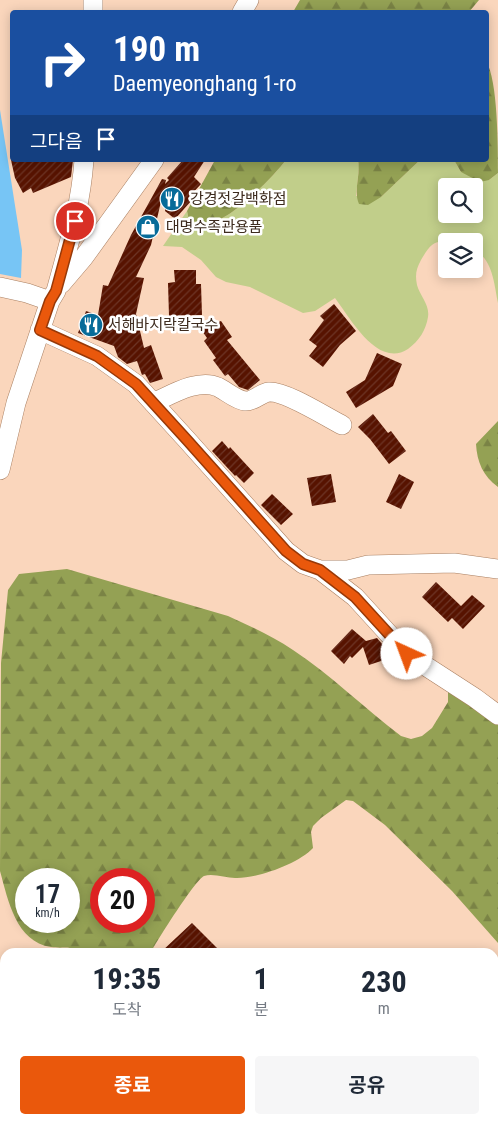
<!DOCTYPE html>
<html lang="ko">
<meta charset="utf-8">
<style>
:root{--surface:#fff;--page:#f6f6f7;--text:#1f2937;--muted:#747a83;--accent:#ea580c}
body{margin:0;font-family:"Roboto Condensed","Noto Sans KR",sans-serif;background:var(--page);color:var(--text);height:100vh;display:flex;flex-direction:column;font-size:19px;white-space:nowrap}
*{box-sizing:border-box;margin:0}
p{font-size:16px;color:var(--muted)}
.icon{flex:none;width:28px;height:28px;fill:none;stroke:currentColor;stroke-width:2;stroke-linecap:round;stroke-linejoin:round}
.map{position:relative;flex:1;overflow:hidden}
.panel{position:absolute;left:0px;top:948px;width:499px;height:176px;display:flex;flex-direction:column;background:var(--surface);border-radius:15px 15px 0 0;box-shadow:0 2px 12px #0003}
.panel>*{flex:none}
.guide{position:absolute;left:10px;top:10px;width:479px;height:152px;border-radius:5px;box-shadow:0 2px 12px #0003;background:#1a4fa0;color:#fff;overflow:hidden}
.tools{position:absolute;left:438px;top:178px;display:grid;gap:10px}
.tools a{display:grid;place-items:center;width:45px;height:45px;border-radius:5px;background:var(--surface);box-shadow:0 2px 12px #0003;font-size:25px}
.speed{position:absolute;left:15px;top:868px;display:flex;gap:10px;font-size:25px;font-weight:700;text-align:center}
.speed>*{display:grid;place-content:center;width:65px;height:65px;border-radius:50%;background:var(--surface);box-shadow:0 2px 12px #0003;line-height:1}
.speed small{font-size:12px;font-weight:400}
.speed .limit{border:8px solid #d22;background:#fff;color:#111}
.pin{position:absolute;display:grid;place-items:center;width:42px;height:42px;color:#fff;margin:-21px;border:2px solid #fff;border-radius:50%;box-shadow:0 1px 5px #0007}
.me{position:absolute;width:55px;margin:-28px;rotate:317deg;stroke-linejoin:round;filter:drop-shadow(0 0 4px #0008)}
.turn{display:flex;align-items:center;gap:18px;height:105px;padding:0 20px;font-size:22px}
.turn .icon{width:65px;height:65px;stroke-width:2.5}
.turn b{display:block;font-size:35px;line-height:42px}
.then{display:flex;align-items:center;height:48px;padding:0 20px;background:#0003;gap:10px;font-size:19px}
.eta{display:flex;justify-content:space-evenly;align-items:center;height:85px;text-align:center}
.eta b{font-size:30px;font-weight:700;line-height:35px}
.primary-button{display:flex;gap:10px;margin-top:auto;padding:10px 20px}
.primary-button a{flex:1;height:58px;border-radius:5px;background:var(--accent);color:#fff;font-size:20px;font-weight:700;line-height:58px;text-align:center}
.primary-button a+a{background:var(--page);color:var(--text)}
.map>svg:first-child{display:block}
.green{fill:#c1ce8a;fill-rule:evenodd}
.forest{fill:url(#forest-firs);fill-rule:evenodd}
.water{fill:#77c5f5}
.building{fill:url(#building-hatch)}
.lines{fill:none;stroke-linecap:round;stroke-linejoin:round}
.minor-casing{stroke:#a97f61;stroke-width:20}
.minor{stroke:#fff;stroke-width:19}
.route-casing{stroke:#983908;stroke-width:12}
.route{stroke:#ea580c;stroke-width:9}
.labels{text-anchor:middle;dominant-baseline:central;stroke-width:5;stroke-linejoin:round;paint-order:stroke}
.poi-label{font-size:15px;fill:#3d2b1e;stroke:#fff;text-anchor:start}
</style>
<div class="map">
<svg width="498" height="1123" viewBox="0 0 498 1123">
<defs>
<pattern id="forest-firs" width="22" height="20" patternUnits="userSpaceOnUse" patternTransform="scale(1.25)"><rect width="22" height="20" fill="#94a154"/><path d="M5 1l3.5 6h-7zM16 11l3.5 6h-7z" fill="#7a8345"/></pattern>
<pattern id="building-hatch" width="6" height="6" patternUnits="userSpaceOnUse" patternTransform="scale(1.25)"><rect width="6" height="6" fill="#571300"/><path d="M-1 1l2-2M0 6l6-6M5 7l2-2" fill="none" stroke="#6d3526"/></pattern>
</defs>
<rect width="100%" height="100%" fill="#fad6bc"/>
<path class="green" d="M286 160H358L359 167 356 196 381 197 420 160H454L461 172 489 180 498 173V303C494 284 493 259 474 250V241C462 241 442 238 432 245 428 248 424 255 421 260 416 269 415 275 417 285 420 296 430 305 428 317 426 330 419 341 408 349 378 369 350 318 335 298L315 311 303 313 250 287 226 282 216 277 201 260 182 247 163 246 187 211 189 220C197 222 204 224 212 222 233 218 273 177 286 160ZM446 186H474V214H446Z"/>
<path class="forest" d="M300 0H479L469 12H293Z
M486 61C498 80 498 148 498 173L489 180 480 182 461 172 454 160H486Z
M215 160H286C273 177 233 218 212 222 204 224 196 222 189 220L187 211Z
M358 160H420L381 197 368 205 359 204C353 190 361 175 358 160Z
M498 421V487C483 476 477 462 476 444Z
M67 569 228 616C250 626 272 636 293 650 331 675 364 708 401 736L411 739 422 736 432 728 448 702V691L498 724V943L452 891 385 825 353 801 346 800 321 818 313 826 311 832 313 848C298 864 256 879 235 878 226 878 213 873 204 876 195 880 157 941 151 952H80C66 945 65 949 51 947 16 942 8 900 0 871L1 663 8 590 19 574ZM26 879H69V921H26ZM101 879H144V921H101Z
M498 1080V1123H211L210 1121 211 1119H494V1084Z"/>
<path class="water" d="M0 110 22 250 21 278 0 274Z"/>
<path class="building" d="M11 160H73L71 177 33 193 31 188 23 193 15 178Z
M183 160H205L194 177 201 184 189 197 192 200 175 219 165 211V197H162L151 245 136 277 144 278 136 314 144 348 151 345 163 379 150 383 145 374 142 375 137 361 127 364 118 357 114 346 78 333 86 311 98 315 103 285 108 286 131 235 162 179 166 180 165 184 169 180 167 178Z
M174 270H196V284H201L202 315 169 316 168 283 175 282Z
M334 304 356 331 340 345 323 367 309 356 317 346 309 340 324 320 320 316Z
M221 321 232 337 227 340 260 380 248 390 239 387 228 374 225 376 213 360 216 358 204 341 207 338 200 328Z
M377 353 402 364 393 386 356 408 346 392 365 380Z
M373 414 388 433 391 431 406 451 389 464 370 439 358 427Z
M222 441 229 449 230 447 254 473 244 483 236 475 235 476 212 451Z
M331 474 336 502 312 506 307 478Z
M399 474 414 482 401 509 386 502Z
M272 494 293 514 281 525 261 505Z
M436 582 461 606 472 595 485 606 463 629 452 618 448 622 422 597Z
M352 629 366 641 377 638 393 657 369 665 363 647 352 658 350 656 344 664 331 651Z
M192 923 221 952H161Z"/>
<g class="lines">
<g class="minor-casing">
<path id="minor" d="M93 12V0
M242 12 249 0
M61 284 84 257 154 160
M0 287 27 293 50 301
M40 330 97 356 136 384 187 440 286 551 303 564 320 570 355 597 407 654 475 698 498 715
M153 403C171 395 198 378 218 387 226 391 236 400 245 401 254 402 260 393 269 392 286 391 326 417 342 425
M0 470 16 403 50 301 56 291C68 247 81 205 84 160
M320 570H348L368 565 454 563 498 569
M0 1067 5 1107
M187 1123 192 1119"/>
</g>
<use href="#minor" class="minor"/>
</g>
<g class="lines">
<g class="route-casing">
<path id="route" d="M75 221 56 291 50 301 40 330 97 356 136 384 187 440 286 551 303 564 320 570 355 597 407 654"/>
</g>
<use href="#route" class="route"/>
</g>
<defs>
<g id="restaurant-disc" transform="scale(1.25)"><circle r="9.5" fill="#076b99" stroke="#fff"/><path d="M-5-6h1v4h1v-4h1v4h1v-4h1v5L-1.5 .5V6h-2V.5L-5-1ZM5-6V6H3V1.5H1.5Q1.5-4 5-6Z" fill="#fff"/></g>
<g id="shop-disc" transform="scale(1.25)"><circle r="9.5" fill="#076b99" stroke="#fff"/><path d="M-5-2.5h2.3a2.7 3.5 0 0 1 5.4 0H5L5.5 6h-11ZM-1.5-2.5h3a1.5 2.3 0 0 0-3 0Z" fill="#fff"/></g>
</defs>
<g fill-rule="evenodd">
<use href="#restaurant-disc" x="172" y="199"/>
<use href="#shop-disc" x="148" y="227"/>
<use href="#restaurant-disc" x="91" y="325"/>
</g>
<g class="labels">
<g class="poi-label">
<text x="190" y="199">강경젓갈백화점</text>
<text x="166" y="227">대명수족관용품</text>
<text x="108" y="325">서해바지락칼국수</text>
</g>
</g>
</svg>
<div class="tools">
<a><svg class="icon" aria-label="search" viewBox="0 0 24 24"><circle cx="10" cy="10" r="6"/><path d="M15 15l6 6"/></svg></a>
<a><svg class="icon" aria-label="layers" viewBox="0 0 24 24"><path d="M12 4l9 5-9 5-9-5zM3 14l9 5 9-5"/></svg></a>
</div>
<div class="speed"><div>17<small>km/h</small></div><div class="limit">20</div></div>
<div class="pin" style="left:75px;top:221px;background:#d93025"><svg class="icon" aria-label="arrive" viewBox="0 0 24 24"><path d="M6 21V4h12l-3 4 3 4H6"/></svg></div>
<svg class="me" style="left:407px;top:654px" viewBox="-20 -20 40 40"><circle r="19" fill="#fff"/><path d="M0-13L10 11 0 6-10 11z" fill="#ea580c"/></svg>
<div class="guide">
<div class="turn"><svg class="icon" aria-label="right" viewBox="0 0 24 24"><path d="M7 20v-9h11M14 6l5 5-5 5"/></svg><div><b>190 m</b>Daemyeonghang 1-ro</div></div>
<div class="then">그다음<svg class="icon" aria-label="arrive" viewBox="0 0 24 24"><path d="M6 21V4h12l-3 4 3 4H6"/></svg></div>
</div>
<section class="panel">
<div class="eta">
<div><b>19:35</b><p>도착</p></div>
<div><b>1</b><p>분</p></div>
<div><b>230</b><p>m</p></div>
</div>
<div class="primary-button"><a>종료</a><a>공유</a></div>
</section>
</div>
